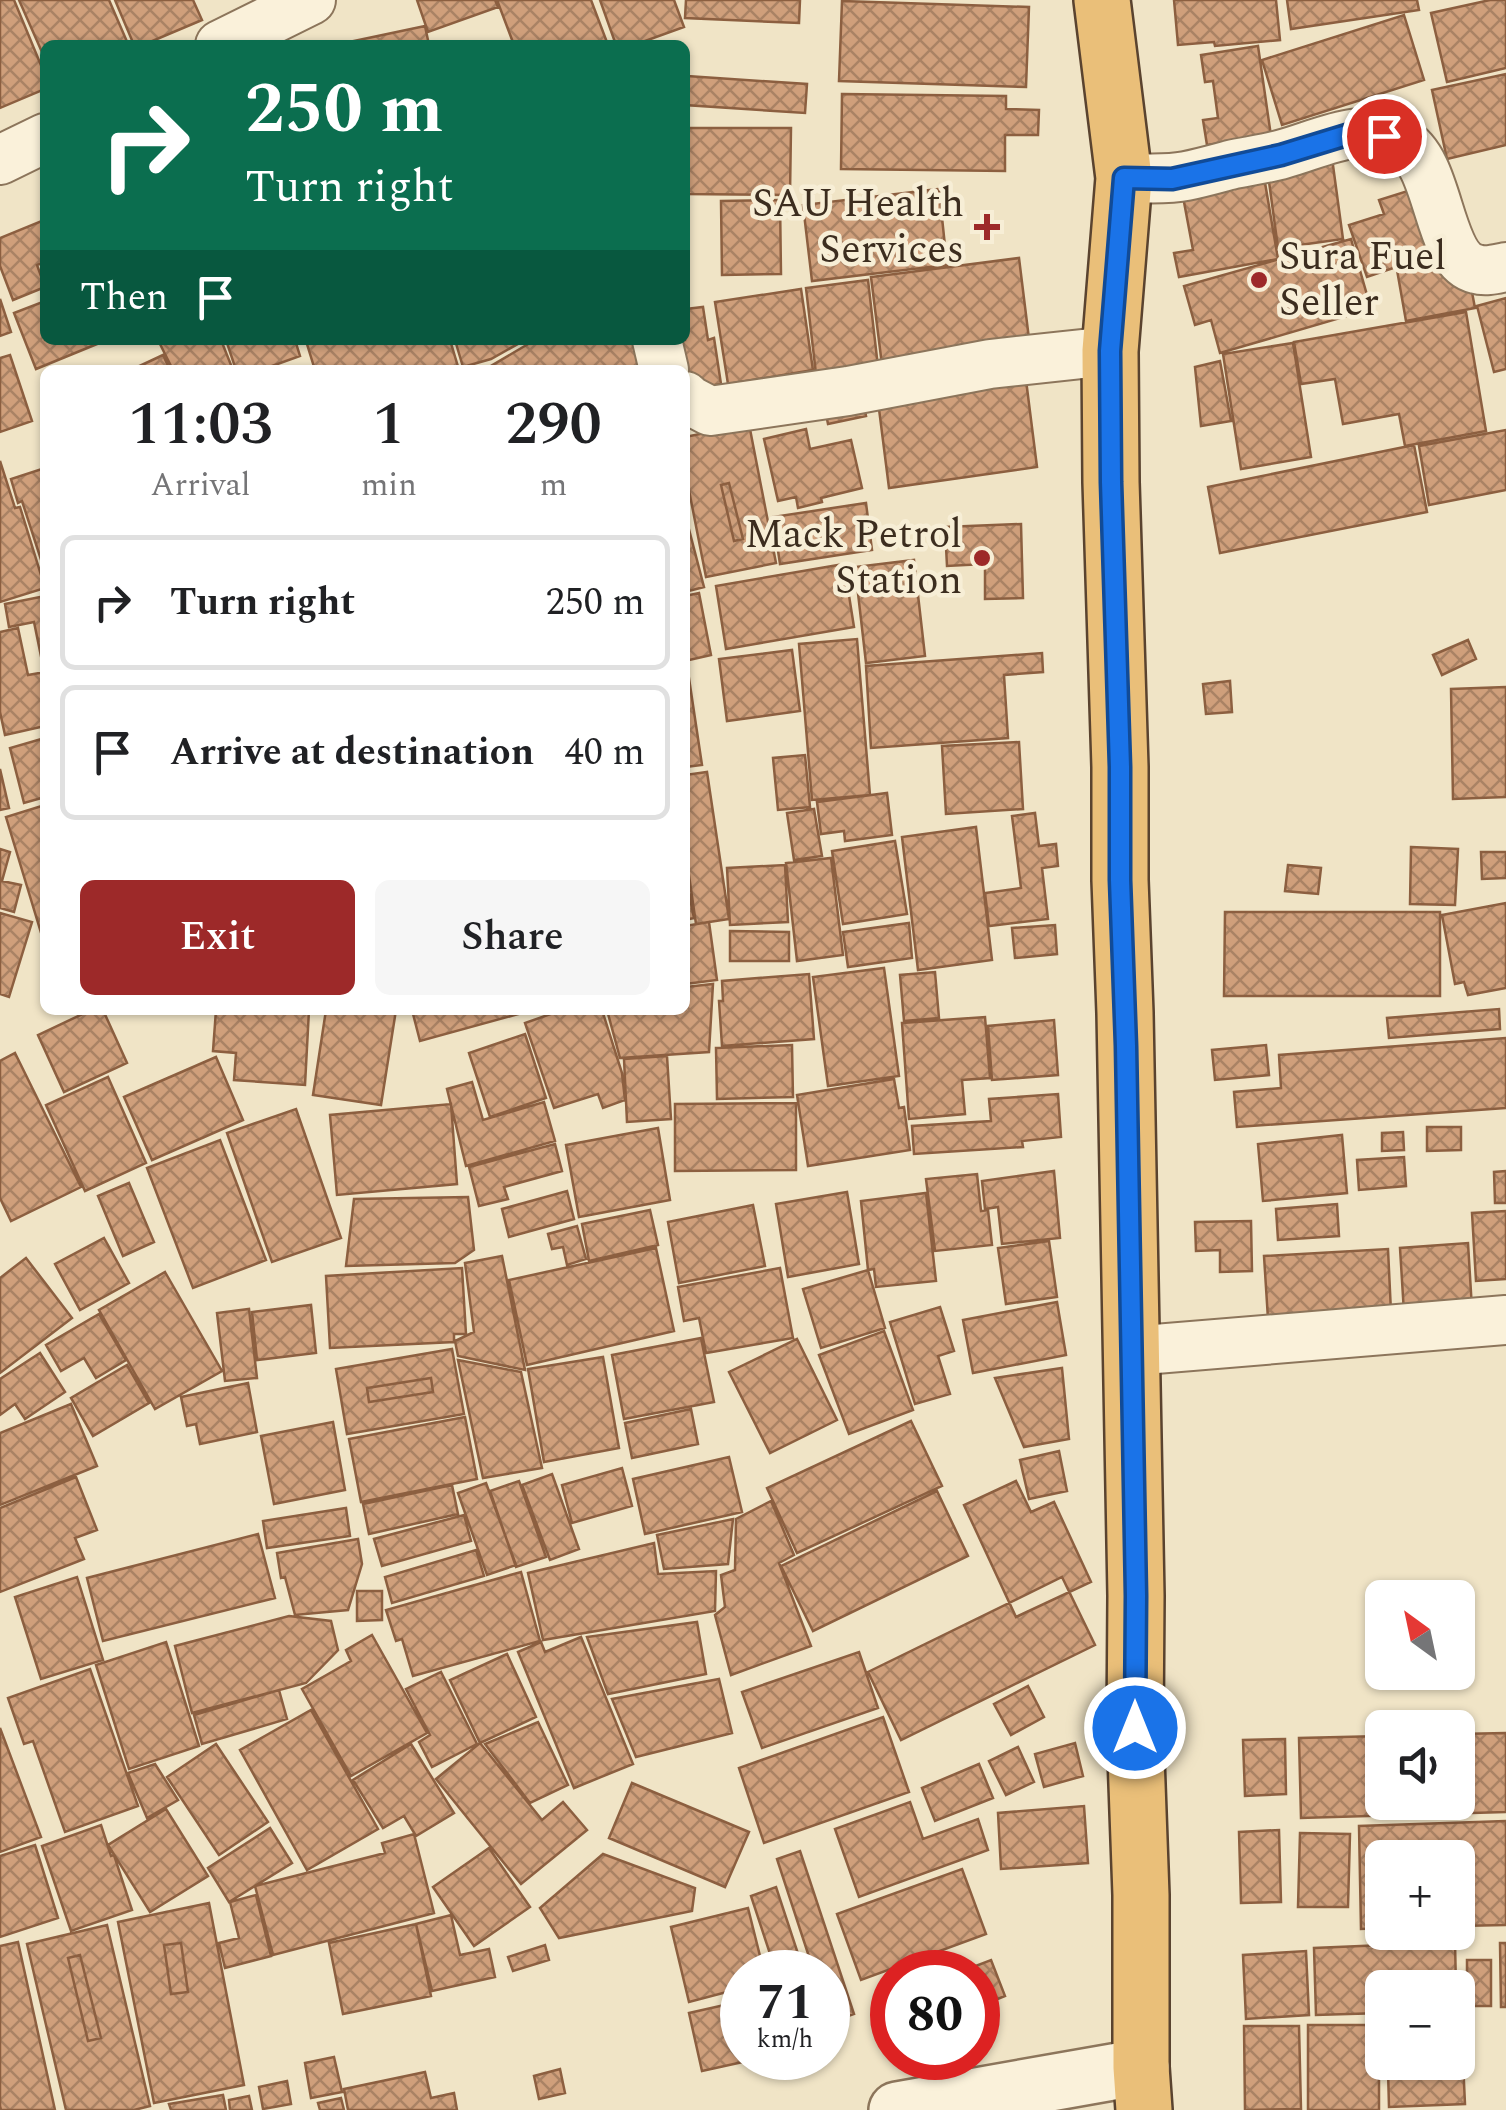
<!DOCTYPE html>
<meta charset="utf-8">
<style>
:root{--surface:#fff;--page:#f6f6f6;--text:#202124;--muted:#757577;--line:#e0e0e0;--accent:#9d2929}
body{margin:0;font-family:Spectral,serif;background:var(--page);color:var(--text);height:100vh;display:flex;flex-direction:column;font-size:38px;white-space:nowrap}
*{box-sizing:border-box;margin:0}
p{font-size:32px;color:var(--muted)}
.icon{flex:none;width:55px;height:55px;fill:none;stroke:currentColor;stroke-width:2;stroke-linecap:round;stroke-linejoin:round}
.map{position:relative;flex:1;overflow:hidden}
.panel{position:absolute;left:40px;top:365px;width:650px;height:650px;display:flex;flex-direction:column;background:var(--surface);border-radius:15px;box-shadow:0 2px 8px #0004}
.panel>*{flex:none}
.hud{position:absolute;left:40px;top:40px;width:650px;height:305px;border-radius:15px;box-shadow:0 2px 8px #0004;background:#0b6e4f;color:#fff;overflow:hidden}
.needle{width:65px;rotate:327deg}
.buttons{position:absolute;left:1365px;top:1580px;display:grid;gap:20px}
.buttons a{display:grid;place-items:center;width:110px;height:110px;border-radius:15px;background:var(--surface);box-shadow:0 2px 8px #0004;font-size:50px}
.speed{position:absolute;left:720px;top:1950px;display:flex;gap:20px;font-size:50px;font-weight:700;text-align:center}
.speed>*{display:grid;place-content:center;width:130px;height:130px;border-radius:50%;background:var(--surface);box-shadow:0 2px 8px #0004;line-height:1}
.speed small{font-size:25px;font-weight:400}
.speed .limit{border:15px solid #d22;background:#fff;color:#111}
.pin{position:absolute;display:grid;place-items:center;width:85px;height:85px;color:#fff;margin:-42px;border:5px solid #fff;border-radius:50%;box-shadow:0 2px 10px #0007}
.me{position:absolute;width:110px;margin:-55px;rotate:0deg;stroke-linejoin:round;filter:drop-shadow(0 0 8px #0008)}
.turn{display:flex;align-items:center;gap:35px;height:210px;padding:0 40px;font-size:45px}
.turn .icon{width:130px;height:130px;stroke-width:2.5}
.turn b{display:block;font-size:70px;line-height:85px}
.then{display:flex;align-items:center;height:95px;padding:0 40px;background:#0003;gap:20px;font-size:38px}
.eta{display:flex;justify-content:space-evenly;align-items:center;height:170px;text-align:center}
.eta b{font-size:60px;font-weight:600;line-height:70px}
.button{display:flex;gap:20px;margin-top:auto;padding:20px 40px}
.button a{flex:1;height:115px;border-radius:15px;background:var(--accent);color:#fff;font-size:40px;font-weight:600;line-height:115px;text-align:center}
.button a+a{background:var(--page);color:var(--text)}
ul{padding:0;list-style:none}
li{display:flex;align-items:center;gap:30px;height:135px;margin:0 20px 15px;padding:0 20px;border:5px solid var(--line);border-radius:15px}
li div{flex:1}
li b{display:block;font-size:38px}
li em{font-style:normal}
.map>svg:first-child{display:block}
.building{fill:url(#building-cross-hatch);stroke:#8c5f40;stroke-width:2.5;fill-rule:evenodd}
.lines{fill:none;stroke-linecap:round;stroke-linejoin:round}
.minor-casing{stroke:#8c755b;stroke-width:52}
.tertiary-casing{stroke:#8c755b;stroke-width:60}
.trunk-casing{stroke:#5a432f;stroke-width:60}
.minor{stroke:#faf1da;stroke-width:48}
.tertiary{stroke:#faf1da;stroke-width:55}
.trunk{stroke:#eabf79;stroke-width:55}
.route-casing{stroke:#114b97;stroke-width:25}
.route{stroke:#1a73e8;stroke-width:18}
.poi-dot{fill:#9d2929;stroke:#f7eed6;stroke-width:4}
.labels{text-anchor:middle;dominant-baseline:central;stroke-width:9;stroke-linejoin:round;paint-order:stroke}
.poi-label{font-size:40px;fill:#3c2d1f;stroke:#f7eed6;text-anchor:end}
</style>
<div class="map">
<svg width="1506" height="2110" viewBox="0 0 1506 2110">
<defs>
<pattern id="building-cross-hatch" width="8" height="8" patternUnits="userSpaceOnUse" patternTransform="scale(2.5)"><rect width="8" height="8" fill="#cf9f7b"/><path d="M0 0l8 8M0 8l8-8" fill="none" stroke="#a98264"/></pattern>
</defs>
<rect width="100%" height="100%" fill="#f0e4c6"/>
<path class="building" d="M0 0H14L45 75V89L0 108Z
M19 0H109L128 44 45 45V59Z
M115 0H193L202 20 143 45H134Z
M417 0H495L498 7 428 32Z
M497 0H591L608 45H514Z
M600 0H674L684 27 634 45H616Z
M686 0H800L799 23 685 18Z
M1174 0H1276L1280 40 1215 46 1214 42 1178 45Z
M1287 0H1417L1419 10 1291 29Z
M1490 0H1506V68L1447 82 1431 13Z
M842 1 1029 7 1026 87 839 81Z
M1404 15 1424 80 1282 125 1262 60Z
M425 26 429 45H355L354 41Z
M1258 46 1271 136 1207 145 1203 120 1218 118 1213 81 1205 82 1201 55Z
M1506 74V145L1447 159 1432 90Z
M687 76 807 84 805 113 685 105Z
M842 94 1006 96V109L1039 110 1038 135H1005V171L841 169Z
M685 128H791L790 195 685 194Z
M1332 158 1343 239 1278 248 1267 167Z
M1263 171 1278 259 1179 277 1174 253 1193 250 1181 186Z
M939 189 947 265 812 281 803 205Z
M1414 189 1435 254 1367 277 1349 225 1384 214 1379 200Z
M780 200 781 274 722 275 721 201Z
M44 220 45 262 37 265 45 287 13 300 0 266V238Z
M1351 239 1371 309 1220 353 1211 320 1195 325 1184 286Z
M1019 258 1030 347 882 365 871 277Z
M1444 261 1467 266 1475 308 1406 321 1397 270Z
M868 280 878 367 816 374 806 288Z
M801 289 813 370 728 384 715 302Z
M1506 298V369L1494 372 1477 306Z
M0 299 11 332 0 336Z
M45 301V340H95L97 344 36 369 14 313Z
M703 307 708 340 714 338 721 384 685 390 678 340H685V309Z
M1466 312 1486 431 1405 446 1399 414 1343 424 1335 379 1301 384 1294 342Z
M158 340H221L233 370H173Z
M226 340H295L300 356 261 370H236Z
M320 340H450L459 370H315L307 344Z
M455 340H525L491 359 463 367Z
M535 340H638L646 370H484Z
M1293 343 1311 457 1241 469 1223 354Z
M10 355 32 421 0 432V358Z
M163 355 170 370H131Z
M1220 361 1231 421 1201 426 1195 367Z
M1026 380 1037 467 889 488 878 401Z
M863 400 866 416 828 424 825 409Z
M749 424 776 563 706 577 685 470V437ZM729 483 743 539 734 541 721 485Z
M806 429 810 449 851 440 862 488 821 498 822 502 798 508 796 497 778 501 764 439Z
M1506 430V490L1429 505 1419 446Z
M1414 445 1427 512 1220 553 1208 487Z
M0 461 15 508 20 507 45 588 0 602Z
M45 468V569H44L22 501 18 503 11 479Z
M729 483 743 539 734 541 721 485Z
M866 503 872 550 780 564 773 517Z
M685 514 704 587 685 592Z
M1021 524 1023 598 985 599V564L947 566 945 527Z
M914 560 925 656 866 663 855 567Z
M844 564 854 627 726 649 716 586Z
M699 593 711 655 685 661V596Z
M45 596V671H44L34 622 9 627 5 604Z
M18 628 28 675 45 672V726L5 735 0 712V632Z
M857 639 870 795 812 800 799 644Z
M1468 640 1476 659 1442 675 1433 655Z
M792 650 800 711 727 721 719 659Z
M1042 653 1043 672 1004 675 1008 738 871 748 866 666Z
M687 665 702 765 685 767V666Z
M1230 681 1232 712 1206 714 1203 684Z
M1506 687V797L1453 799 1451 689Z
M45 738V797L24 803 10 748Z
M1019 742 1023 809 946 814 942 746Z
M805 755 810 807 778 810 773 758Z
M0 769 9 808 0 810Z
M707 772 729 919 696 924 685 848V775Z
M887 793 892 835 845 841 844 831 821 834 817 802Z
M45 805V946L6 817Z
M814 809 822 856 794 860 787 813Z
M1035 813 1039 846 1056 844 1058 866 1042 868 1048 919 989 926 985 893 1021 888 1012 816Z
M976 827 992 960 918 970 902 837Z
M895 841 907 914 843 924 832 851Z
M1411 847 1458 849 1455 905 1410 904Z
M0 849 10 852 2 881 21 885 14 912 0 908Z
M1481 852H1506V878L1482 879Z
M831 858 843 955 797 961 786 863Z
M785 865 788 922 730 925 727 868Z
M1288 865 1321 868 1318 894 1285 891Z
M685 874 694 918 685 920Z
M1506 903V988L1468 995 1464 982 1455 984 1442 915Z
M1225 912H1440V996H1224Z
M0 913 32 922 9 997 0 994Z
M709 922 717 980 685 984V926Z
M909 923 912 958 848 967 843 932Z
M1055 925 1057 954 1015 958 1012 928Z
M730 931 789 932V961H730Z
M884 968 899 1076 828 1086 813 977Z
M935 972 939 1018 904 1021 900 975Z
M809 974 814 1039 722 1046 719 1001H723L722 981Z
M713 984 709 1052 620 1058 607 1010H685V987Z
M1499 1009 1500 1029 1389 1038 1387 1018Z
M91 1010H103L127 1063 64 1092 38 1035Z
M216 1010H309L305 1085 234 1080 236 1053 213 1051Z
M326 1010H396L381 1105 313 1095Z
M412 1010H533L420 1041Z
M562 1010H602L622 1073 625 1100 603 1108 598 1094 554 1108 525 1023Z
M985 1017 990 1078 962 1080 965 1114 909 1119 902 1023Z
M1054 1020 1058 1075 992 1080 988 1026Z
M525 1034 546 1098 490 1117 469 1053Z
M1506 1038V1108L1237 1127 1234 1092 1281 1088 1279 1055Z
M792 1045 793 1097 717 1099 716 1048Z
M1266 1045 1269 1075 1215 1080 1212 1050Z
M15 1053 81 1187 11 1221 0 1198V1061Z
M667 1056 671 1119 627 1122 624 1059Z
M216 1057 243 1120 152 1160 124 1097Z
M108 1077 146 1163 85 1191 46 1105Z
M894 1079 899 1108 904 1107 910 1150 808 1166 797 1095Z
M472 1082 483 1120 544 1102 555 1141 466 1166 447 1089Z
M1058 1094 1061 1137 1022 1141 1023 1147 914 1154 912 1126 991 1121 989 1099Z
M796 1103V1170L675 1171V1104Z
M451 1104 457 1184 337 1195 330 1115Z
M296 1109 341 1238 272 1262 227 1133Z
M1427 1127H1461V1150L1427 1151Z
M658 1128 670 1200 579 1217 566 1145Z
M1403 1132 1404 1150 1382 1151V1133Z
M1342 1135 1347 1193 1263 1201 1258 1144Z
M220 1140 266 1260 193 1288 147 1168Z
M555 1144 562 1171 504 1187 508 1199 479 1206 469 1167Z
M1404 1157 1406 1186 1359 1190 1357 1160Z
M1054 1171 1060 1238 1002 1244 998 1207 985 1209 982 1181Z
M1506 1171V1203H1495L1494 1172Z
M977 1174 981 1211 988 1210 992 1245 935 1251 926 1179Z
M129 1183 154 1242 123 1256 98 1196Z
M567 1191 574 1219 509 1237 502 1209Z
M847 1192 859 1264 788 1277 776 1204Z
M926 1193 936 1281 876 1287 874 1269 868 1270 861 1201Z
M468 1197 474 1250 455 1263 346 1266 354 1199Z
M1337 1204 1339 1236 1278 1240 1276 1209Z
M753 1205 765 1266 679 1283 668 1222Z
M650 1210 658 1245 589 1261 582 1224Z
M1506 1211V1279L1476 1281 1472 1213Z
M1251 1221 1252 1271 1220 1272V1250L1196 1251 1195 1222Z
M577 1226 586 1259 567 1265 563 1247 552 1249 548 1234Z
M104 1238 129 1283 80 1310 55 1264Z
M1049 1241 1057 1297 1006 1304 998 1248Z
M1468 1243 1472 1309 1404 1313 1400 1248Z
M656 1248 674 1331 527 1365 509 1280Z
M1388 1249 1391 1312 1268 1319 1264 1256Z
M502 1256 525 1370 458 1356 455 1341 474 1332 465 1263Z
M26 1258 72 1318 0 1373V1278Z
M462 1268 466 1334H454V1342L330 1348 326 1276Z
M780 1268 793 1338 706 1353 699 1318 684 1321 678 1287Z
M868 1270 885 1328 821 1348 803 1289Z
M165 1272 222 1371 155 1409 99 1310Z
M1057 1302 1066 1355 973 1373 963 1320Z
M311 1305 316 1353 257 1360 252 1312Z
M940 1307 954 1351 938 1356 950 1394 915 1404 890 1322Z
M249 1309 257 1378 225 1381 217 1313Z
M99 1314 126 1360 96 1378 84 1358 61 1371 46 1345Z
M884 1331 913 1410 849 1434 819 1355Z
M701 1338 714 1402 624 1419 612 1355Z
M797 1339 837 1420 770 1453 729 1372Z
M452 1349 464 1414 347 1434 336 1369ZM431 1378 433 1392 369 1402 367 1388Z
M40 1353 65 1392 25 1419 15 1404 0 1415V1379Z
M603 1357 619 1448 544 1462 528 1369Z
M458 1360 521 1372 542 1468 483 1478Z
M127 1365 149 1403 93 1436 71 1398Z
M1062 1368 1069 1439 1024 1447 995 1378Z
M431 1378 433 1392 369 1402 367 1388Z
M248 1383 257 1432 200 1444 196 1424 187 1426 181 1397Z
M71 1404 97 1466 0 1505V1433Z
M691 1409 698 1444 632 1458 625 1423Z
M465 1417 477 1479 361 1502 349 1439Z
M911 1421 942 1486 797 1553 767 1488Z
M333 1422 345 1490 274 1504 261 1436Z
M1059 1451 1067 1491 1029 1499 1020 1460Z
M729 1457 742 1512 645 1534 633 1479Z
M622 1468 632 1506 572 1523 562 1485Z
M552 1474 579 1549 550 1560 522 1485Z
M76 1477 97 1530 75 1538 84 1559 0 1592V1508Z
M519 1481 546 1557 516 1567 490 1491Z
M1016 1481 1031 1512 1054 1502 1091 1582 1016 1617 964 1505Z
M486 1483 516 1565 487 1575 458 1493Z
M452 1485 458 1514 369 1534 363 1504Z
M937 1491 968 1556 813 1631 781 1566Z
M771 1501 794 1555 779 1563 811 1646 731 1675 715 1615 725 1607 721 1575 735 1570 736 1519Z
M346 1508 350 1536 267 1548 263 1521Z
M464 1515 471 1541 382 1566 374 1539Z
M733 1519 728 1564 664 1569 657 1535Z
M258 1534 275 1598 103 1641 87 1578Z
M358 1539 362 1564 348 1610 295 1615 285 1577 281 1578 277 1553Z
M654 1543 658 1574 716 1571 715 1611 543 1640 528 1573Z
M476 1550 484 1576 392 1603 385 1577Z
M521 1572 540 1641 413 1676 402 1639 396 1641 386 1610Z
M77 1577 103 1660 41 1679 15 1597Z
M1062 1577 1095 1645 901 1740 868 1672Z
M357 1591H382V1620L357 1621Z
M289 1616 331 1621 338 1650 306 1683 192 1713 175 1646Z
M697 1622 706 1674 608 1694 587 1637Z
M372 1635 427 1733 351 1776 302 1689 351 1661 346 1650Z
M581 1637 633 1764 574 1788 518 1652 541 1642 545 1652Z
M166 1642 199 1746 129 1769 96 1665Z
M859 1652 878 1708 762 1748 742 1692Z
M507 1654 536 1717 480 1743 450 1680Z
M90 1669 138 1806 65 1832 33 1741 24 1744 8 1698Z
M441 1672 477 1744 432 1767 419 1742 430 1735 406 1689Z
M719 1679 732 1733 636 1757 612 1699Z
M1028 1686 1044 1717 1011 1735 994 1704Z
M279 1690 287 1719 202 1744 194 1715Z
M311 1710 378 1829 307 1870 240 1750Z
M883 1717 909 1792 764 1843 739 1768Z
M538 1722 568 1785 530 1803 485 1744Z
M0 1728 41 1837 0 1852Z
M1506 1733V1812L1301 1818 1299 1738 1382 1736V1802H1458V1734Z
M1285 1739 1286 1794 1245 1796 1243 1740Z
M480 1743 542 1820 563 1802 587 1830 521 1884 436 1779Z
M1075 1743 1083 1776 1044 1787 1035 1754Z
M216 1744 268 1822 219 1855 167 1777Z
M411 1744 454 1813 416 1836 404 1816 383 1828 353 1780Z
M1018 1747 1034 1782 1006 1795 989 1761Z
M155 1764 178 1800 147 1818 128 1773Z
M979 1764 993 1798 935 1821 922 1788Z
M632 1783 749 1832 725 1887 609 1838Z
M910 1802 923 1839 978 1819 988 1850 859 1897 835 1829Z
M1084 1806 1088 1863 1001 1869 998 1813Z
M166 1809 208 1876 150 1912 108 1845Z
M1506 1821V1925L1458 1926V1858H1382V1928L1361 1929 1359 1826Z
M101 1825 111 1856 114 1855 132 1910 71 1931 42 1846Z
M270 1828 292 1863 229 1902 208 1868Z
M1279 1830 1281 1902 1241 1903 1239 1832Z
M1300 1833 1350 1834 1348 1907H1298Z
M414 1834 434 1913 273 1955 255 1886 385 1853 382 1843Z
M35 1845 58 1918 0 1937V1856Z
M489 1848 530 1907 474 1946 433 1887Z
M800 1851 854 2014 828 2023V1972H814L777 1859Z
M603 1854 695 1888 692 1911 559 1938 540 1908Z
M962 1869 986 1934 861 1980 837 1914Z
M776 1887 804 1972H776L751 1896Z
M256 1895 271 1956 225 1968 219 1943 239 1938 230 1902Z
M209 1903 244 2085 154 2103 118 1922ZM181 1943 188 1992 171 1994 164 1945Z
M748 1908 764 1972H742V1988L689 2002 671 1927Z
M451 1915 460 1955 489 1949 495 1977 432 1991 416 1924Z
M416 1924 431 1996 343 2014 329 1943Z
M107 1925 150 2106 134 2110H66L27 1944ZM80 1955 101 2038 88 2041 68 1958Z
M18 1942 55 2110H1L0 2106V1946Z
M1455 1942 1456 1988H1382V2013L1316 2015 1314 1948Z
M181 1943 188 1992 171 1994 164 1945Z
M1500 1943H1506V2007H1501Z
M545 1945 549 1960 513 1971 508 1957Z
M1306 1951 1309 2015 1246 2019 1243 1955Z
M80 1955 101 2038 88 2041 68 1958Z
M991 1960 1005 1996 978 2007V1972H960Z
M1467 1960H1491V2006H1467Z
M742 2001V2058H761L702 2071 689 2013Z
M1458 2018H1461L1465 2104 1389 2107 1388 2070 1424 2068V2062H1458Z
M1308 2025H1379V2110H1308Z
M1244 2026H1299L1301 2109 1245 2110Z
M334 2057 342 2092 311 2098 305 2063Z
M560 2069 565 2093 539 2099 534 2076Z
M425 2072 431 2098 454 2093 457 2110H348L344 2089Z
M287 2081 291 2104 263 2109 259 2087Z
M223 2095 226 2110H171L169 2104Z
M249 2096 252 2110H230L229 2100Z
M341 2098 344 2110H320L318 2103Z"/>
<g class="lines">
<g class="minor-casing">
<path id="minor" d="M220 45 311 0
M0 160 45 138
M1124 178C1145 178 1166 180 1186 176 1201 173 1215 169 1230 165 1248 161 1266 159 1283 154 1320 144 1363 120 1401 141 1442 164 1436 260 1476 269 1486 272 1496 269 1506 267
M657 340 664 370
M685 396 689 400 710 411 848 391 990 364 1110 351
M1131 1351 1506 1320"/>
</g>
<g class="tertiary-casing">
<path id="tertiary" d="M897 2110 1141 2067"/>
</g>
<g class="trunk-casing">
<path id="trunk" d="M1102 0 1124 178 1110 351 1111 482 1120 767V880L1125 1013 1136 1596 1135 1729 1141 1895V2067L1144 2110"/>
</g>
<use href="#minor" class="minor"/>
<use href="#tertiary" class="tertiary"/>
<use href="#trunk" class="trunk"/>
</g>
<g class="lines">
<g class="route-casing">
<path id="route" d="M1135 1728 1136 1596 1126 1046 1120 880V767L1111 482 1110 351 1124 178 1172 179 1281 155 1353 133 1384 136"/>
</g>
<use href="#route" class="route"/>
</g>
<g class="poi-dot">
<path d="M982 212h10v10h10v10h-10v10h-10v-10h-10v-10h10z"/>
<circle cx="1259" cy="280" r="10"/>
<circle cx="982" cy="558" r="10"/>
</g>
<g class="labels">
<g class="poi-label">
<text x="964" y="204">SAU Health<tspan x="964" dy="46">Services</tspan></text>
<text x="1279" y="257" text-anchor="start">Sura Fuel<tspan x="1279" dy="46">Seller</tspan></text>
<text x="962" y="535">Mack Petrol<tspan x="962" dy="46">Station</tspan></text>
</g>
</g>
</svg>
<div class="buttons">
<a><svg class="needle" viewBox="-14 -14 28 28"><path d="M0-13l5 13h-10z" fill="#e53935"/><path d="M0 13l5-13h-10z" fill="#757577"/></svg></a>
<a><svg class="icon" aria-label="sound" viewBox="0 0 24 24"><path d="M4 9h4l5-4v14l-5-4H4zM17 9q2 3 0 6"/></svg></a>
<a>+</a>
<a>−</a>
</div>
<div class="speed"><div>71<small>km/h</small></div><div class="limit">80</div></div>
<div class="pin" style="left:1384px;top:136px;background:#d93025"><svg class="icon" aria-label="arrive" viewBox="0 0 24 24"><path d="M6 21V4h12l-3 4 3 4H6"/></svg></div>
<svg class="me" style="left:1135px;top:1728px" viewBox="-20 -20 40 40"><circle r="17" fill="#1a73e8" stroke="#fff" stroke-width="3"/><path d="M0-11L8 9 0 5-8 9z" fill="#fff"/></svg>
<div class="hud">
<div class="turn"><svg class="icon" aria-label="right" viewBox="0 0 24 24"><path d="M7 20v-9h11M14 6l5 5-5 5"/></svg><div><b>250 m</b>Turn right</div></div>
<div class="then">Then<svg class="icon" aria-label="arrive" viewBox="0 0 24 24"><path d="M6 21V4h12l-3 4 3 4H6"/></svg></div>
</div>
<section class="panel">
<div class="eta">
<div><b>11:03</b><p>Arrival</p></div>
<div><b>1</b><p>min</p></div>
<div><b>290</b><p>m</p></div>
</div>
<ul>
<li><svg class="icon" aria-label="right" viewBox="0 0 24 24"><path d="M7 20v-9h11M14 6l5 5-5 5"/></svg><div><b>Turn right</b></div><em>250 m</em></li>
<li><svg class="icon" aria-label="arrive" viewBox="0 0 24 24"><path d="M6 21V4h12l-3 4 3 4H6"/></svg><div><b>Arrive at destination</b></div><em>40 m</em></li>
</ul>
<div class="button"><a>Exit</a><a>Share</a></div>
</section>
</div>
